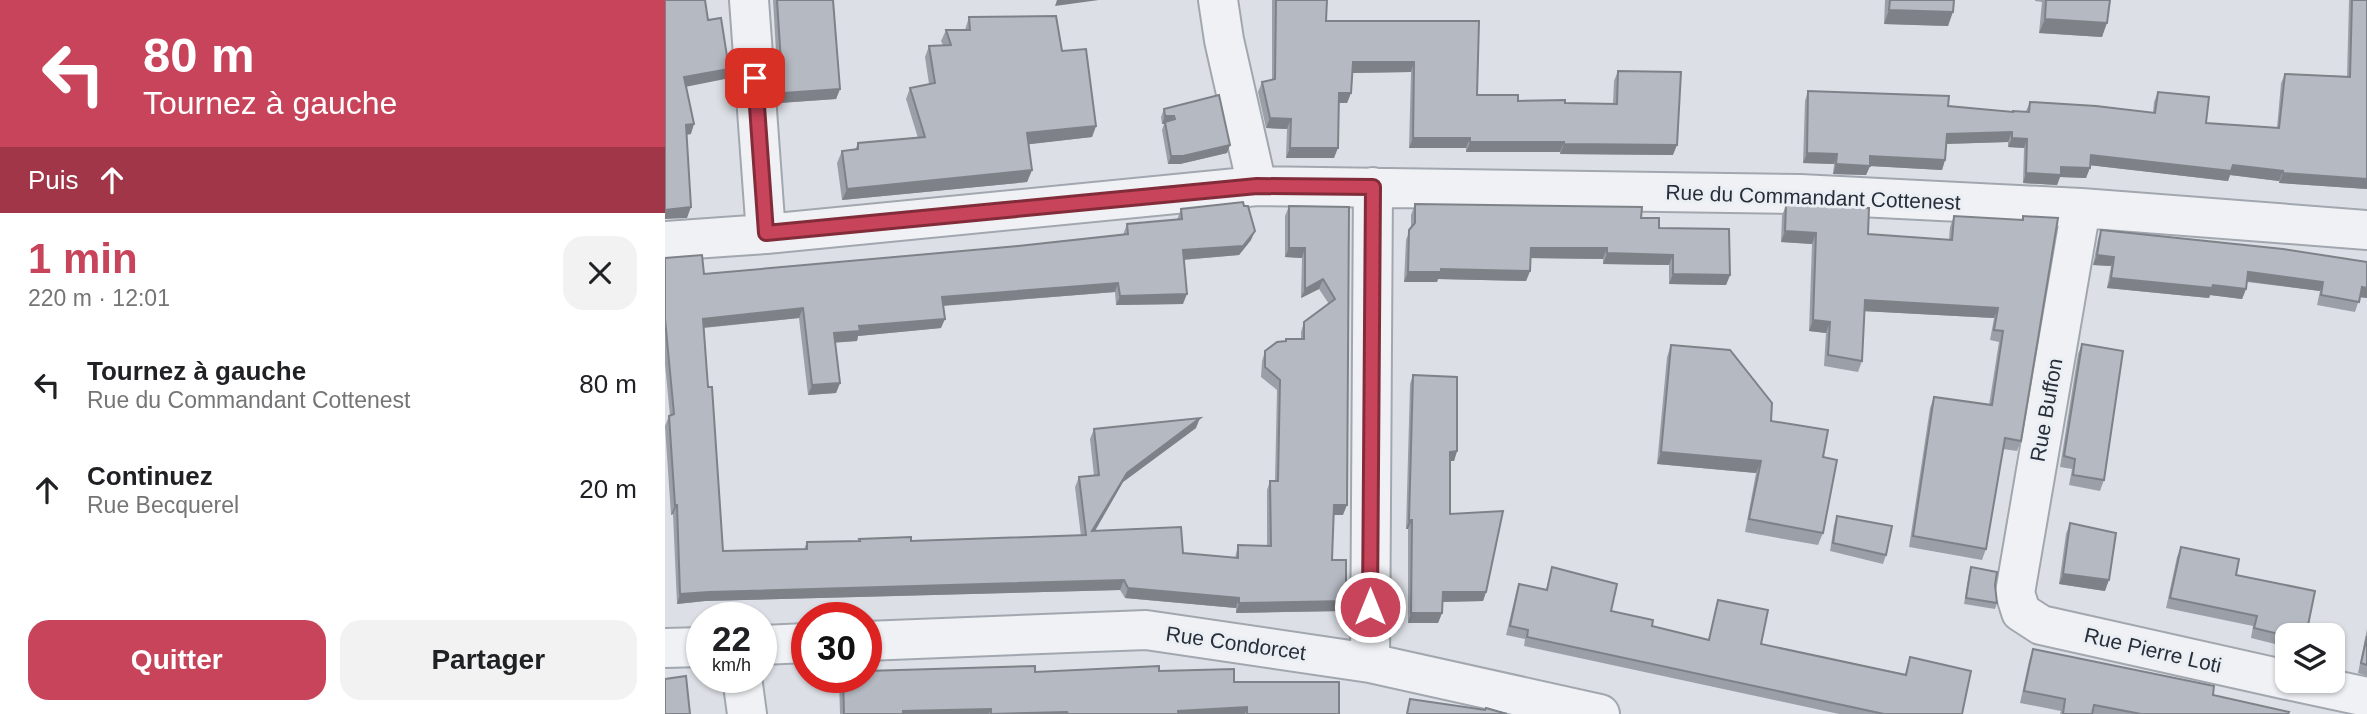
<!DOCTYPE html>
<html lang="fr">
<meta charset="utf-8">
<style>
:root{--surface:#fff;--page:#f2f2f2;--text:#202124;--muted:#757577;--accent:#c8445a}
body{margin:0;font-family:Arial,sans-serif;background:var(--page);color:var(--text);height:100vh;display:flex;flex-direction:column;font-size:26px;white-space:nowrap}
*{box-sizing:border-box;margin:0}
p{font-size:23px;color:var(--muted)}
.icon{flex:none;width:38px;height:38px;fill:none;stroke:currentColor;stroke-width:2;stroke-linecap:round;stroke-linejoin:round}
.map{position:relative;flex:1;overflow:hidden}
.panel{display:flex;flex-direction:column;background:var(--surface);width:665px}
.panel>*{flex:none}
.guide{background:#c8445a;color:#fff;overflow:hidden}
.buttons{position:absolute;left:1610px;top:623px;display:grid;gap:14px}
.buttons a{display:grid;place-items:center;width:70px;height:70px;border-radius:14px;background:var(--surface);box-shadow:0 2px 5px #0004;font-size:35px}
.speed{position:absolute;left:21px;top:602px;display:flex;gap:14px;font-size:35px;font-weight:700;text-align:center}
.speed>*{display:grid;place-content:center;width:91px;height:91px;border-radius:50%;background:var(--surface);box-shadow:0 2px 5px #0004;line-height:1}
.speed small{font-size:18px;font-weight:400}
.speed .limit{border:10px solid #d22;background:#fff;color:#111}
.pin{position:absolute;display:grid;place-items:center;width:60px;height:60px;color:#fff;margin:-30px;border-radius:14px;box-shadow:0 4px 10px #0006}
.me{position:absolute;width:77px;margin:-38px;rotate:0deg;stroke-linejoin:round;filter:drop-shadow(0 0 5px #0008)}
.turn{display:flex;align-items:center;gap:24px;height:147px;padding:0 28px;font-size:32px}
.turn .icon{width:91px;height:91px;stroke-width:2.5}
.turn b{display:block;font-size:49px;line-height:60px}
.then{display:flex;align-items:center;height:66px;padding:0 28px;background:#0003;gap:14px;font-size:26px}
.round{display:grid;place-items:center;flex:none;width:74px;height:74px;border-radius:21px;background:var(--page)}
.summary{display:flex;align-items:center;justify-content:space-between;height:119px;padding:0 28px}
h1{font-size:42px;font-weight:700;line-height:52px;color:var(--accent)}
.cta{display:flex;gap:14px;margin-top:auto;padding:14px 28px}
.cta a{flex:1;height:80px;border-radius:21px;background:var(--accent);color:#fff;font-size:28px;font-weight:700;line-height:80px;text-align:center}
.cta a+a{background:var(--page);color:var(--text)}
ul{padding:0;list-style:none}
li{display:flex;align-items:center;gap:21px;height:105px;padding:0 28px}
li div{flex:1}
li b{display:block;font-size:26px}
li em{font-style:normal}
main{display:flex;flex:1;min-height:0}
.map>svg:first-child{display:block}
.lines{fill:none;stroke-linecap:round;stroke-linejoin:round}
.minor-casing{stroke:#a2a7af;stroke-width:42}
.minor{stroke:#eff1f4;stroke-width:38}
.wall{fill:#9b9fa7}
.shaded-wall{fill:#7e8288}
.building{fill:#b4b9c2;stroke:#7e8288;stroke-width:2}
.route-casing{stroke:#822c3a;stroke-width:18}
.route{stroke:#c8445a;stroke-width:12}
.labels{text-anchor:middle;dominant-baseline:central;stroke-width:6;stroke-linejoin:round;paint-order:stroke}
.street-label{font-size:21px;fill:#272f3b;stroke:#ebeff4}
</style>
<main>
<section class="panel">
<div class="guide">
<div class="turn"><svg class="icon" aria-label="left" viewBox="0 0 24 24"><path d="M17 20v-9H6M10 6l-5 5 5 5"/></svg><div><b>80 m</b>Tournez à gauche</div></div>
<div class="then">Puis<svg class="icon" aria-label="ahead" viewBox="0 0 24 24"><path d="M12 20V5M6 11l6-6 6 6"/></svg></div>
</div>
<div class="summary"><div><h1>1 min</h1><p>220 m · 12:01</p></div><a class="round"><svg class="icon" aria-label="close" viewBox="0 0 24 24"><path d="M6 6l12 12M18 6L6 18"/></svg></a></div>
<ul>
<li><svg class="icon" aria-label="left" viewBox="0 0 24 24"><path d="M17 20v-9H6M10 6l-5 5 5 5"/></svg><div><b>Tournez à gauche</b><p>Rue du Commandant Cottenest</p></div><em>80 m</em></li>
<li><svg class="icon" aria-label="ahead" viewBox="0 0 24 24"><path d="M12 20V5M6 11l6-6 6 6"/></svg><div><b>Continuez</b><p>Rue Becquerel</p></div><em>20 m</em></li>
</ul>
<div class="cta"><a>Quitter</a><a>Partager</a></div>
</section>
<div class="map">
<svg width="1702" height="714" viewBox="0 0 1702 714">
<rect width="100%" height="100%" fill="#dce0e6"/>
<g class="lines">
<g class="minor-casing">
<path id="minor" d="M84 0 101 234
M553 0 559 40 592 186
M1416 208 1350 593 1356 612 1376 625 1622 680
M0 241 101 234 592 186 1135 194 1416 208 1702 230
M201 641 481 630 705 663 935 714
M96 645 142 643
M0 648 37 647
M705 663 708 187
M77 677 82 714
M1627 681 1702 697"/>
</g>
<use href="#minor" class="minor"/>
</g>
<path class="wall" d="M108 0H168L175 89 171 99 114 103Z
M607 0H662L661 21H814L812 95 853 101 900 103 948 104 949 81 953 71 1008 155 895 154V152H801V148H744L746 72 688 73 686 93 682 103H674L669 158H621L622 129 601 128 593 92 597 82 607 80Z
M1220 0H1289L1283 26 1219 24Z
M1370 0H1445L1437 37 1374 33 1377 2 1370 1Z
M1684 0H1702V189L1614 183V181L1565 175 1563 181 1425 165 1421 178 1395 177 1392 185 1358 183 1359 148 1343 147V142L1281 144 1280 160 1277 170 1205 166 1201 175 1168 174 1169 164 1138 163 1140 101 1143 91 1347 112 1361 111 1365 102 1488 113 1489 102 1493 92 1541 123 1612 128 1616 83 1620 74 1682 76Z
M304 17 397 51 431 126 427 137 363 144 367 170 362 182 177 200 172 163 177 151 190 150 193 143 253 138 241 99 245 88 264 84 260 57 264 46 278 45 276 41 281 30H300Z
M499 109 565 145 562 153 515 164H503L497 130 499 124H497L496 117Z
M750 204 976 218 994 228 1065 275 1061 285 1004 284V265L938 264V259L865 258V271L861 281 773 279 772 282H739L741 240 746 227V215Z
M1121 205 1203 234 1284 240 1285 227 1289 216 1356 220 1358 216 1356 441 1352 451 1338 449 1321 549 1317 560 1244 547 1265 408 1269 397 1324 405 1334 342 1325 340 1329 318 1199 311 1197 361 1193 372 1159 366 1161 333 1144 331 1147 244 1116 242 1117 216Z
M624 206 684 207 678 515H669L667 560 678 611 571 613V608L460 598 455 590 40 601 12 604 8 514 6 515 0 426 4 416H5L0 364V258L39 274 353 246 458 235 462 224 512 220 516 209 586 240 574 255 518 260V304L451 305 450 292 278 306 276 328 193 336 192 341 170 342 175 383 171 393 143 395 134 318 39 328 43 387 58 551 139 549 142 542 194 541V539L246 541 416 536 410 487 414 477 429 476 425 439 429 429 531 428 458 482 430 531 518 553 570 558 573 545H602V490L605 481H610L612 390 596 377 597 361 600 351 620 342 621 339H636V332L639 322 664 304 654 289 636 298 637 258 620 257V216Z
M1436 230 1702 262V298L1695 297 1690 312 1652 305 1655 291 1582 282 1581 289 1577 299 1545 295 1544 298 1442 288 1446 266 1428 265 1433 239Z
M1417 344 1439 480 1435 491 1404 485 1407 469 1395 467 1413 354Z
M1006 345 1106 421 1158 457V533L1153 545 1080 532 1091 473 992 464 1002 357Z
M748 375 792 451 789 461H785V514L821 592 818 601 777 602V613L773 623H743V529H741L745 384Z
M1172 516 1221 555 1218 564 1165 551 1169 525Z
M1405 523 1440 591 1394 584 1401 534Z
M1516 547 1571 575 1622 635V647L1586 638 1588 626 1501 608 1512 557Z
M887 567 946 611 987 626 1043 640 1053 600 1096 644 1240 674 1245 657 1297 714H1174L859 646 860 639 841 635 851 593 854 584 881 590Z
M1306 567 1330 585 1332 603 1330 609 1299 604 1304 573Z
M1702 629V676L1693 673Z
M1368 649 1548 695 1623 714H1395L1396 711 1355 703 1364 661Z
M494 671 569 682 674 714H175L174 681 175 677 370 672Z"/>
<path class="shaded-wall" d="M392 0H434L390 6Z
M1224 10 1288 12 1283 26 1219 24Z
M1380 19 1442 23 1437 37 1374 33Z
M688 62H749L746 72 685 73Z
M64 69 60 79 15 88 19 77Z
M175 89 171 99 114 103 118 93Z
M674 93H686L682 103H670Z
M500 116H509L507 124H497Z
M605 118 626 119 622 129 601 128Z
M29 124 26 134 17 136 21 125Z
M431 126 427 137 358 145 362 133Z
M1347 132 1343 142 1278 144 1282 134Z
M748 138H805L801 148H744Z
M1347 138 1362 139 1359 148 1343 147Z
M805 142H899L895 152H801Z
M899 144 1012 145 1008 155 895 154Z
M565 145 562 153 515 164H503L506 156Z
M625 148H673L669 158H621Z
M1142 153 1172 154 1169 164 1138 163Z
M1426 155 1568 165 1618 171 1614 181 1565 175 1563 181 1423 165Z
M1205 156 1280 160 1277 170 1205 166 1201 175 1168 174 1171 164Z
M1396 167 1425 168 1421 178 1395 177 1392 185 1358 183 1361 173Z
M367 170 362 182 177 200 182 189Z
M1618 173 1702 179V189L1614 183Z
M26 207 22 218 0 219V210Z
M590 231 586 240 574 255 514 260 518 250Z
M1120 231 1151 233 1147 244 1116 242Z
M624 248H640L637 258 620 257Z
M866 248H942L938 259 862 258Z
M942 253 1008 255 1004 265 938 264Z
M1432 255 1449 257 1446 266 1428 265Z
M776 269 865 271 861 281 773 279 772 282H739L743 272Z
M1583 272 1658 282 1655 291 1580 281Z
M1008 274 1065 275 1061 285 1004 284Z
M1446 278 1548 285 1581 289 1577 299 1545 295 1544 298 1442 288Z
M658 279 654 289 636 298 640 289Z
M453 283 450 292 273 306 277 297Z
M1697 287 1702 288V298L1694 297Z
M522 294 518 304 451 305 455 296Z
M1200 300 1333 308 1329 318 1196 311Z
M138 308 134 318 34 328 38 319Z
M280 319 276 328 193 336 192 341 166 343 169 333 194 326Z
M1148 320 1165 322 1161 333 1144 331Z
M175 383 171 393 143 395 147 385Z
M535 418 531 428 458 482 424 541 427 531 462 473Z
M792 451 789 461H782L785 452Z
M996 452 1096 461 1091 473 992 464Z
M10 505H12L8 514 6 515Z
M669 505H682L678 515H665Z
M744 520H747L743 529H741Z
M1398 574 1444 580 1440 591 1394 584Z
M459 580 455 590 40 601 12 604 15 594 44 592Z
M463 588 574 598 571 608 460 598Z
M778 592H821L818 601 774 602Z
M681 601 678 611 571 613 574 603Z
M746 613H777L773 623H743Z
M582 707 580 714H512L513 711Z
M326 709 324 714H237L238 711Z
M402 712V714H333Z"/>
<path class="building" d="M0 0H40L43 20 56 18 64 69 19 77 29 124 21 125 26 207 0 210Z
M112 0H168L175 89 118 93Z
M611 0H662L661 21H814L812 95H853V101L900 100V103L952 104 953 71 1016 72 1012 145 899 144V142H805V138H748L749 62H688L686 93H674L673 148H625L626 119 605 118 597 82 610 79Z
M1225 0H1289L1288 12 1224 10Z
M1381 0H1445L1442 23 1380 19Z
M1687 0H1702V179L1618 173V171L1568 165 1566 171 1426 155 1425 168 1396 167V175L1361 173 1362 139 1347 138V132L1282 134 1280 160 1205 156V166L1171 164 1172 154 1142 153 1143 91 1284 96 1283 106 1348 112V111L1364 112 1365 102 1431 106 1490 113 1493 92 1544 97 1541 123 1614 128 1620 74 1685 77Z
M391 16 397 51 421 49 431 126 362 133 367 170 182 189 177 151 193 149V143L260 137 245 88 270 83 264 46 286 45 281 30H305L304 17Z
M554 95 565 145 518 156H506L500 122 510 119 509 116H500L499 109Z
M578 202 579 206H583L590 231 578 246 518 250 522 294 455 296 453 283 277 297 280 319 194 326 195 331 169 333 175 383 147 385 138 308 38 319 43 387H47L58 551 142 549V542L195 541 194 539 246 537V541L421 535 414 477 434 475 429 429 535 418 462 473 427 531 516 527 518 553 573 558V545L606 546 605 481H613L615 380 600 367V351L612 342 621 341V339H639V322L670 299 658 279 640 289V248H624V206L684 207 682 505H669L667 560H681V601L574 603V598L463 588 459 580 44 592 15 594 12 505H10L4 416 9 414 0 319V258L37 255 39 274 353 246 463 234 462 224 517 219 516 209Z
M750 204 977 207 976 218H994V228L1064 229 1065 275 1008 274V255L942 253V248H866L865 271 776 269V272H743L744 230 750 223Z
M1121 205 1204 208 1203 234 1287 240 1289 216 1358 220V216L1393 218 1356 441 1340 438 1321 549 1248 536 1269 397 1327 405 1338 331 1329 330 1333 308 1200 300 1197 361 1163 355 1165 322 1148 320 1151 233 1120 231Z
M1436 230 1618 249 1702 262V288L1697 287 1694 302 1656 295 1658 282 1583 272 1581 289 1548 285 1547 288 1446 278 1449 257 1432 255Z
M1417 344 1458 351 1439 480 1408 475 1410 459 1399 456Z
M1006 345 1065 350 1107 403 1106 421 1163 430 1158 457 1172 460 1158 533 1084 519 1096 461 996 452Z
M748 375 792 377V451L785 452V514L838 511 821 592H778L777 613H746L747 520H744Z
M1172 516 1227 526 1221 555 1168 543Z
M1405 523 1451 533 1444 580 1398 574Z
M1516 547 1574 559 1571 575 1650 591 1641 635 1622 636 1589 628 1592 616 1505 598Z
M887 567 952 584 946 611 988 620 987 626 1044 640 1053 600 1103 610 1096 644 1241 675 1245 657 1306 671 1297 714H1219L862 637 863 630 845 626 854 584 882 590Z
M1306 567 1332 572 1330 585 1332 603 1301 598Z
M1702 636V665L1696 663Z
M1368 649 1549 686 1548 695 1624 712 1623 714H1476L1429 705 1427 714H1398L1400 699 1359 691Z
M370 666V672L494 666V671L569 669V682H674V714H582V707L513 711V714H403L402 712 326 714V709L238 711V714H179L178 677H201V671Z
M21 676 25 714H0V679Z
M745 699 820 710 821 708 842 714H742Z"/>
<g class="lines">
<g class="route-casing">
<path id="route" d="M90 78 101 233 592 186 708 187 705 607"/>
</g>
<use href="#route" class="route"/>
</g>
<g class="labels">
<g class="street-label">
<text transform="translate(1148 197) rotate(2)">Rue du Commandant Cottenest</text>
<text transform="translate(1381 410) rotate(-80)">Rue Buffon</text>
<text transform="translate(571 643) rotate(8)">Rue Condorcet</text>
<text transform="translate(1488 650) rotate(13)">Rue Pierre Loti</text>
</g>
</g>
</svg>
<div class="buttons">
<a><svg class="icon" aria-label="layers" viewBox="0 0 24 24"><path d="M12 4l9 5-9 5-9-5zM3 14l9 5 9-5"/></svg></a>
</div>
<div class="speed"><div>22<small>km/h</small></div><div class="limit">30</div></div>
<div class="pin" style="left:90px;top:78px;background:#d93025"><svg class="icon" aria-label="arrive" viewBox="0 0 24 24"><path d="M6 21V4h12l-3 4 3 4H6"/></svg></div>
<svg class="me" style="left:705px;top:607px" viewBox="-20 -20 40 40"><circle r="17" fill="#c8445a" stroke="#fff" stroke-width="3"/><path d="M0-11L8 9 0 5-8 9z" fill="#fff"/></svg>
</div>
</main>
